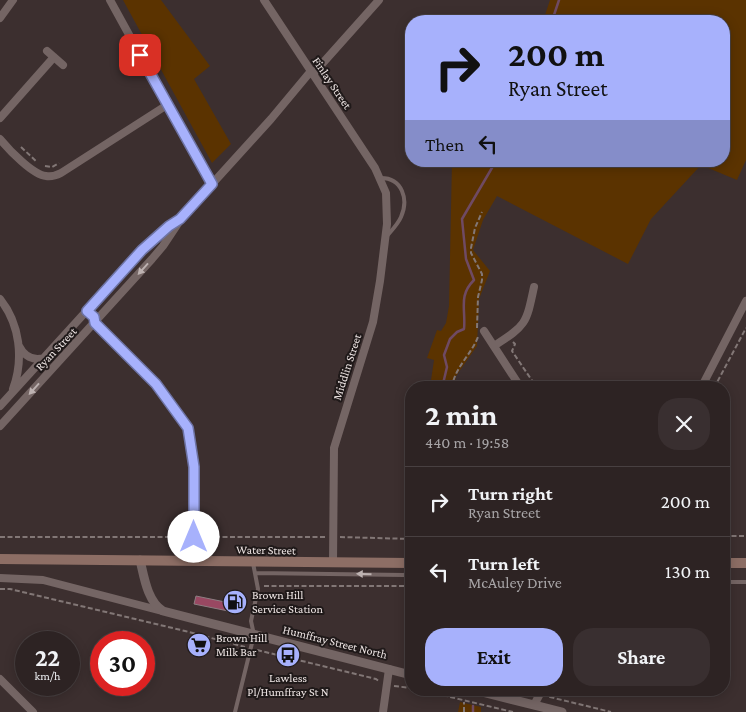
<!DOCTYPE html>
<meta charset="utf-8">
<style>
:root{--surface:#2d2323;--page:#392f30;--text:#f1f3f6;--muted:#a7a4a6;--line:#484041;--accent:#a7b1fc}
body{margin:0;font-family:"Crimson Pro",serif;background:var(--page);color:var(--text);height:100vh;display:flex;flex-direction:column;font-size:19px;white-space:nowrap}
*{box-sizing:border-box;margin:0}
p{font-size:16px;color:var(--muted)}
.icon{flex:none;width:28px;height:28px;fill:none;stroke:currentColor;stroke-width:2;stroke-linecap:round;stroke-linejoin:round}
.map{position:relative;flex:1;overflow:hidden}
.details{position:absolute;left:405px;top:381px;width:325px;height:315px;display:flex;flex-direction:column;background:var(--surface);border-radius:20px;box-shadow:0 2px 12px #0003,0 0 0 1px var(--line)}
.details>*{flex:none}
.banner{position:absolute;left:405px;top:15px;width:325px;height:152px;border-radius:20px;box-shadow:0 2px 12px #0003,0 0 0 1px var(--line);background:#a7b1fc;color:#111;overflow:hidden}
.speed{position:absolute;left:15px;top:631px;display:flex;gap:10px;font-size:25px;font-weight:700;text-align:center}
.speed>*{display:grid;place-content:center;width:65px;height:65px;border-radius:50%;background:var(--surface);box-shadow:0 2px 12px #0003,0 0 0 1px var(--line);line-height:1}
.speed small{font-size:12px;font-weight:400}
.speed .limit{border:8px solid #d22;background:#fff;color:#111}
.pin{position:absolute;display:grid;place-items:center;width:42px;height:42px;color:#fff;margin:-21px;border-radius:10px;box-shadow:0 2px 8px #0006}
.me{position:absolute;width:55px;margin:-28px;rotate:0deg;stroke-linejoin:round;filter:drop-shadow(0 0 4px #0008)}
.turn{display:flex;align-items:center;gap:18px;height:105px;padding:0 20px;font-size:22px}
.turn .icon{width:65px;height:65px;stroke-width:2.5}
.turn b{display:block;font-size:35px;line-height:42px}
.then{display:flex;align-items:center;height:48px;padding:0 20px;background:#0003;gap:10px;font-size:19px}
.round{display:grid;place-items:center;flex:none;width:52px;height:52px;border-radius:20px;background:var(--page)}
.overview{display:flex;align-items:center;justify-content:space-between;height:85px;padding:0 20px}
h1{font-size:30px;font-weight:700;line-height:38px}
.button{display:flex;gap:10px;margin-top:auto;padding:10px 20px}
.button a{flex:1;height:58px;border-radius:20px;background:var(--accent);color:#111;font-size:20px;font-weight:700;line-height:58px;text-align:center}
.button a+a{background:var(--page);color:var(--text)}
ul{padding:0;list-style:none}
li{display:flex;align-items:center;gap:15px;height:70px;padding:0 20px;border-top:1px solid var(--line)}
li div{flex:1}
li b{display:block;font-size:19px}
li em{font-style:normal}
.map>svg:first-child{display:block}
.green{fill:#5b3300}
.lines{fill:none;stroke-linecap:round;stroke-linejoin:round}
.stream{stroke:#6f4a63;stroke-width:2.5}
.building{fill:#994862;stroke:#8d7e82}
.path{stroke:#827776;stroke-width:2;stroke-dasharray:5 2.5;stroke-linecap:butt}
.service{stroke:#746564;stroke-width:4}
.minor{stroke:#746564;stroke-width:8}
.tertiary{stroke:#746564;stroke-width:9}
.secondary{stroke:#8d6e65;stroke-width:10}
.oneway{fill:#bdb2b1}
.route-casing{stroke:#6d73a4;stroke-width:12}
.route{stroke:#a7b1fc;stroke-width:9}
.labels{text-anchor:middle;dominant-baseline:central;stroke-width:4;stroke-linejoin:round;paint-order:stroke}
.street-label{font-size:12px;fill:#eee5e4;stroke:#1f1919}
.poi-label{font-size:12px;fill:#eee5e4;stroke:#1f1919;text-anchor:start}
</style>
<div class="map">
<svg width="746" height="712" viewBox="0 0 746 712">
<rect width="100%" height="100%" fill="#3c2f2f"/>
<path class="green" d="M123 0H161L210 66 194 79 231 144 212 163Z
M550 0H746V160L737 180 701 165 651 219 628 264 497 196 483 220 473 250 490 271 479 299 477 346 456 376 454 387H430L434 360 427 358 437 330 441 331 446 323 449 306 452 161H724V21H543Z
M460 702 481 707V712H458Z"/>
<g class="lines">
<path class="stream" d="M552 21 559 0
M442 388 447 367 444 355 450 339 457 332 464 329C466 309 458 296 474 280L466 259 462 219 496 161
M473 706V712"/>
</g>
<path class="building" d="M196 596 230 603 231 597 241 599 238 613 194 604Z"/>
<g class="lines">
<path class="path" d="M21 147 37 162
M45 166 52 167 59 163
M477 328 478 297 482 280V274L471 253V248L475 228 482 212
M513 342 515 344 512 351 537 388
M452 388C454 368 471 355 478 337
M714 388 746 328
M724 536H746
M0 537H185
M200 537H325
M340 537 411 539
M264 586H411
M0 589H10L185 631 245 647
M257 650 376 679 380 682
M394 686 411 688
M421 690 513 712
M554 690 550 697 611 712
M464 712V702"/>
<path class="service" d="M381 178C402 178 409 199 401 217 398 224 392 230 387 236
M255 573 404 575 411 571
M724 582H746
M235 712 254 635 251 621 258 589 253 563"/>
<path class="minor" d="M110 0 211 184
M264 0 375 168 386 193 387 224 380 281 373 322 334 448 333 563
M0 18 13 0
M47 51 63 65
M313 74 379 0
M0 118 54 57
M0 139C9 150 33 175 46 176 51 177 57 175 61 173L167 105
M0 299C20 324 24 359 13 389
M87 311 95 317V323L156 384 188 428 194 467 193 561
M484 331 521 388
M19 346C24 356 33 361 44 358
M494 346C526 325 526 325 534 287
M701 388 746 301
M0 406 142 250 166 229 178 220
M0 426 152 259 163 246 183 216 271 119 311 71
M0 578 43 580 162 611
M0 679 33 712
M534 705 542 690
M383 712 389 669"/>
<path class="tertiary" d="M140 560C144 576 147 601 163 611L411 675
M474 690 562 712"/>
<path class="secondary" d="M0 559 411 563
M724 563H746"/>
</g>
<defs><path id="oneway-solid" d="M-6-.8H1V-3.2L6.5 0L1 3.2V.8H-6Z" transform="scale(1.25)"/></defs>
<g class="oneway">
<use href="#oneway-solid" transform="translate(143 269) rotate(132)"/>
<use href="#oneway-solid" transform="translate(34 389) rotate(132)"/>
<use href="#oneway-solid" transform="translate(364 574) rotate(-179)"/>
</g>
<g class="lines">
<g class="route-casing">
<path id="route" d="M140 55 212 184 180 219 169 226 142 250 87 311 94 317 95 323 156 384 188 428 194 467V537"/>
</g>
<use href="#route" class="route"/>
</g>
<defs>
<g id="fuel-disc" transform="scale(1.25)"><circle r="9.5" fill="#a7b1fc" stroke="#1f1919"/><path d="M-5.5-6h7V0h2V4h1.3V-2.5L3-4.5l.8-.8L6-3V5H2.5V1h-1V6h-7ZM-4.2-4.7v3.2H.2V-4.7Z" fill="#111"/></g>
<g id="supermarket-disc" transform="scale(1.25)"><circle r="9.5" fill="#a7b1fc" stroke="#1f1919"/><path d="M-6-5.5h2.5l.6 2H6L4.5 2H-2.5L-4.4-4H-6ZM-1.5 3.2a1.3 1.3 0 1 0 .1 0ZM3 3.2a1.3 1.3 0 1 0 .1 0Z" fill="#111"/></g>
<g id="bus-disc" transform="scale(1.25)"><circle r="9.5" fill="#a7b1fc" stroke="#1f1919"/><path d="M-5-6H5V4H4V6H2V4H-2V6H-4V4H-5ZM-3.5-4V0h7V-4ZM-3.5 1.2v1.5H-2V1.2ZM2 1.2v1.5H3.5V1.2Z" fill="#111"/></g>
</defs>
<g fill-rule="evenodd">
<use href="#fuel-disc" x="235" y="602"/>
<use href="#supermarket-disc" x="199" y="645"/>
<use href="#bus-disc" x="288" y="655"/>
</g>
<g class="labels">
<g class="street-label">
<text transform="translate(332 83) rotate(56)">Finlay Street</text>
<text transform="translate(56 349) rotate(-47)">Ryan Street</text>
<text transform="translate(347 367) rotate(-72)">Middlin Street</text>
<text transform="translate(266 550) rotate(1)">Water Street</text>
<text transform="translate(335 642) rotate(14)">Humffray Street North</text>
</g>
<g class="poi-label">
<text x="252" y="595">Brown Hill<tspan x="252" dy="14">Service Station</tspan></text>
<text x="216" y="638">Brown Hill<tspan x="216" dy="14">Milk Bar</tspan></text>
<text x="288" y="678" text-anchor="middle">Lawless<tspan x="288" dy="14">Pl/Humffray St N</tspan></text>
</g>
</g>
</svg>
<div class="speed"><div>22<small>km/h</small></div><div class="limit">30</div></div>
<div class="pin" style="left:140px;top:55px;background:#d93025"><svg class="icon" aria-label="arrive" viewBox="0 0 24 24"><path d="M6 21V4h12l-3 4 3 4H6"/></svg></div>
<svg class="me" style="left:194px;top:537px" viewBox="-20 -20 40 40"><circle r="19" fill="#fff"/><path d="M0-13L10 11 0 6-10 11z" fill="#a7b1fc"/></svg>
<div class="banner">
<div class="turn"><svg class="icon" aria-label="right" viewBox="0 0 24 24"><path d="M7 20v-9h11M14 6l5 5-5 5"/></svg><div><b>200 m</b>Ryan Street</div></div>
<div class="then">Then<svg class="icon" aria-label="left" viewBox="0 0 24 24"><path d="M17 20v-9H6M10 6l-5 5 5 5"/></svg></div>
</div>
<section class="details">
<div class="overview"><div><h1>2 min</h1><p>440 m · 19:58</p></div><a class="round"><svg class="icon" aria-label="close" viewBox="0 0 24 24"><path d="M6 6l12 12M18 6L6 18"/></svg></a></div>
<ul>
<li><svg class="icon" aria-label="right" viewBox="0 0 24 24"><path d="M7 20v-9h11M14 6l5 5-5 5"/></svg><div><b>Turn right</b><p>Ryan Street</p></div><em>200 m</em></li>
<li><svg class="icon" aria-label="left" viewBox="0 0 24 24"><path d="M17 20v-9H6M10 6l-5 5 5 5"/></svg><div><b>Turn left</b><p>McAuley Drive</p></div><em>130 m</em></li>
</ul>
<div class="button"><a>Exit</a><a>Share</a></div>
</section>
</div>
